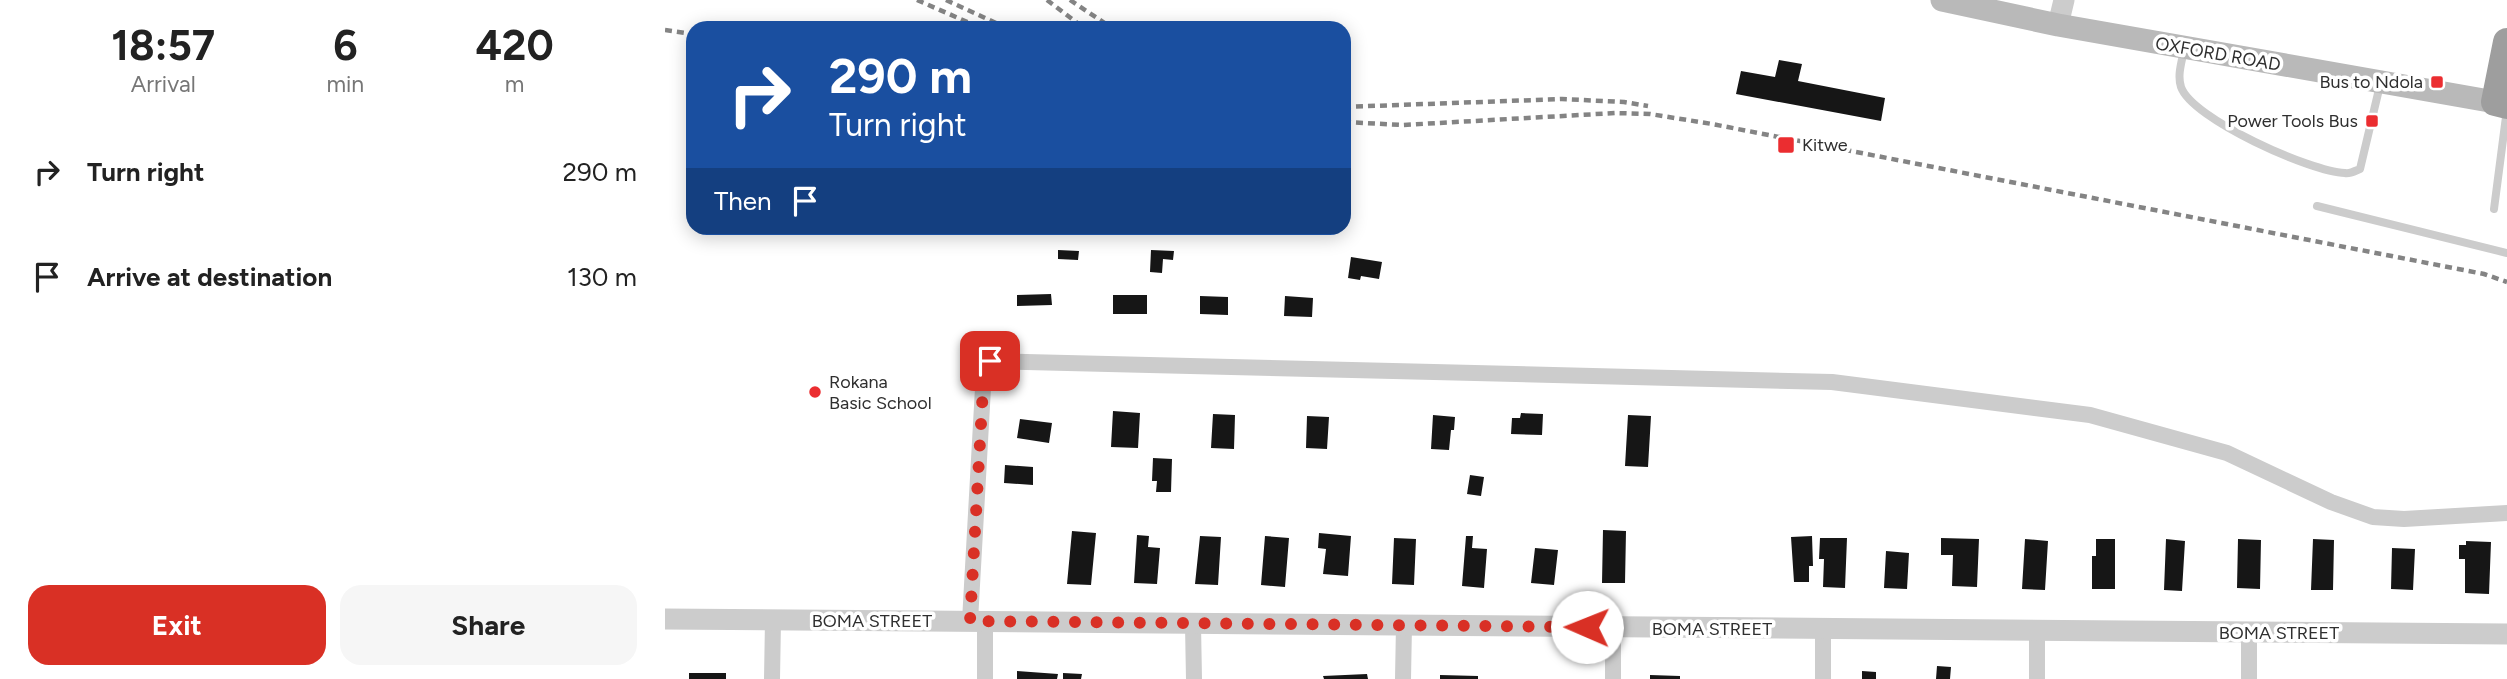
<!DOCTYPE html>
<style>
:root{--surface:#fff;--page:#f6f6f6;--text:#222;--muted:#767676;--accent:#d93025}
body{margin:0;font-family:Figtree,sans-serif;background:var(--page);color:var(--text);height:100vh;display:flex;flex-direction:column;font-size:26px;white-space:nowrap}
*{box-sizing:border-box;margin:0}
p{font-size:23px;color:var(--muted)}
.icon{flex:none;width:38px;height:38px;fill:none;stroke:currentColor;stroke-width:2;stroke-linecap:round;stroke-linejoin:round}
.map{position:relative;flex:1;overflow:hidden}
.drawer{display:flex;flex-direction:column;background:var(--surface);width:665px}
.drawer>*{flex:none}
.guide{position:absolute;left:21px;top:21px;width:665px;height:214px;border-radius:21px;box-shadow:0 4px 18px #0003;background:#1a4fa0;color:#fff;overflow:hidden}
.pin{position:absolute;display:grid;place-items:center;width:60px;height:60px;color:#fff;margin:-30px;border-radius:14px;box-shadow:0 4px 10px #0006}
.me{position:absolute;width:77px;margin:-38px;rotate:271deg;stroke-linejoin:round;filter:drop-shadow(0 0 5px #0008)}
.turn{display:flex;align-items:center;gap:24px;height:147px;padding:0 28px;font-size:32px}
.turn .icon{width:91px;height:91px;stroke-width:2.5}
.turn b{display:block;font-size:49px;line-height:60px}
.then{display:flex;align-items:center;height:66px;padding:0 28px;background:#0003;gap:14px;font-size:26px}
.eta{display:flex;justify-content:space-evenly;align-items:center;height:119px;text-align:center}
.eta b{font-size:42px;font-weight:700;line-height:49px}
.cta{display:flex;gap:14px;margin-top:auto;padding:14px 28px}
.cta a{flex:1;height:80px;border-radius:21px;background:var(--accent);color:#fff;font-size:28px;font-weight:700;line-height:80px;text-align:center}
.cta a+a{background:var(--page);color:var(--text)}
ul{padding:0;list-style:none}
li{display:flex;align-items:center;gap:21px;height:105px;padding:0 28px}
li div{flex:1}
li b{display:block;font-size:26px}
li em{font-style:normal}
main{display:flex;flex:1;min-height:0}
.map>svg:first-child{display:block}
.building{fill:#161616}
.lines{fill:none;stroke-linecap:round;stroke-linejoin:round}
.service{stroke:#ccc;stroke-width:8}
.minor{stroke:#ccc;stroke-width:16}
.tertiary{stroke:#ccc;stroke-width:21}
.secondary{stroke:#b9b9b9;stroke-width:23}
.trunk{stroke:#9e9e9e;stroke-width:28}
.rail{stroke:#848484;stroke-width:4.5;stroke-dasharray:7 5;stroke-linecap:butt}
.route{stroke:#d93025;stroke-width:12;stroke-dasharray:0 21.6}
.poi-dot{fill:#eb2d30;stroke:#fff;stroke-width:2.5}
.labels{text-anchor:middle;dominant-baseline:central;stroke-width:7;stroke-linejoin:round;paint-order:stroke}
.street-label{font-size:18px;fill:#2f2f2f;stroke:#fff}
.poi-label{font-size:18px;fill:#2f2f2f;stroke:#fff;text-anchor:end}
</style>
<main>
<section class="drawer">
<div class="eta">
<div><b>18:57</b><p>Arrival</p></div>
<div><b>6</b><p>min</p></div>
<div><b>420</b><p>m</p></div>
</div>
<ul>
<li><svg class="icon" aria-label="right" viewBox="0 0 24 24"><path d="M7 20v-9h11M14 6l5 5-5 5"/></svg><div><b>Turn right</b></div><em>290 m</em></li>
<li><svg class="icon" aria-label="arrive" viewBox="0 0 24 24"><path d="M6 21V4h12l-3 4 3 4H6"/></svg><div><b>Arrive at destination</b></div><em>130 m</em></li>
</ul>
<div class="cta"><a>Exit</a><a>Share</a></div>
</section>
<div class="map">
<svg width="1842" height="679" viewBox="0 0 1842 679">
<rect width="100%" height="100%" fill="#fff"/>
<path class="building" d="M1114 60 1137 64 1133 81 1220 98 1216 121 1071 94 1076 71 1110 77Z
M393 250 414 251 413 260 393 259Z
M486 250 509 251 508 260 498 259 497 273 485 272Z
M686 257 717 262 714 279 696 276 695 280 683 278Z
M386 294 387 305 352 306V295Z
M448 295H482V314H448Z
M535 296 563 297V315L535 314Z
M620 296 648 298 647 317 619 316Z
M448 411 475 413 473 448 446 447Z
M856 413 878 414 877 435 846 434 847 418H855Z
M548 414 570 415 569 449 546 448Z
M768 415 790 417 789 430H786L784 450 766 449Z
M963 415 986 416 983 467 960 466Z
M642 416 664 417 662 449 641 448Z
M355 419 387 423 384 443 352 438Z
M488 458 507 459 506 492H491L492 481H487Z
M340 465 368 467V485L339 483Z
M805 475 819 477 816 496 802 494Z
M938 530 961 531 960 583H937Z
M407 531 431 533 426 585 402 584Z
M654 533 686 536 683 576 658 574 661 549 653 548Z
M472 535 484 536 483 547 495 548 492 584 469 583Z
M535 536 556 537 553 585 530 584Z
M600 536 624 538 620 587 596 585Z
M801 536H808L807 548 822 549 819 588 797 586Z
M1147 536 1148 566H1144V582H1129L1126 537Z
M729 538 751 539 749 585 727 584Z
M1155 538H1182L1180 588 1158 587 1159 559H1154Z
M1276 538 1314 539 1312 587 1287 586 1288 555H1276Z
M1360 539 1383 541 1380 590 1357 589Z
M1431 539H1450V589H1427V556H1431Z
M1501 539 1520 541 1517 591 1499 590Z
M1573 539 1596 540 1595 589 1572 588Z
M1648 539 1669 540 1668 590H1646Z
M1801 541 1826 542 1824 594 1800 593V559H1794V545H1801Z
M870 548 893 550 889 585 866 583Z
M1727 548 1750 549 1748 590 1726 589Z
M1221 551 1244 553 1242 589 1219 588Z
M1272 666 1286 667 1285 679H1271Z
M352 671 393 674 392 679H352Z
M1197 671 1211 672V679H1197Z
M24 673H61V679H24Z
M398 673 417 674 416 679H398Z
M702 674 703 679H659L658 676Z
M775 675 813 676V679H775Z
M985 675 1015 676V679H985Z"/>
<g class="lines">
<path class="service" d="M1519 50C1517 61 1512 75 1516 87 1527 119 1646 172 1680 173 1685 174 1690 171 1695 169L1715 85
M1652 206 1842 253
M1829 209 1842 109"/>
<path class="minor" d="M305 621 319 370 325 361 1167 382 1425 415 1562 453 1666 502 1708 517 1739 519 1842 513
M320 621V679
M528 625 529 679
M107 679 108 620
M738 679 739 625
M948 679V628
M1158 679V629
M1372 679V631
M1584 679V633"/>
<path class="tertiary" d="M1393 25 1399 0
M0 619 1842 634"/>
<path class="secondary" d="M1277 0 1393 25 1830 102"/>
<path class="trunk" d="M1842 42 1830 102 1842 105"/>
<path class="rail" d="M252 0 316 28
M281 0 342 28
M382 0 419 28
M405 0 447 28
M0 30 28 34
M679 107 897 99 959 102 983 106
M679 122 738 125 950 113 985 114 1047 124 1819 274 1842 282"/>
</g>
<g class="lines">
<path class="route" d="M325 361 319 370 305 621 922 627"/>
</g>
<g class="poi-dot">
<rect x="1765" y="75" width="14" height="14" rx="3.5"/>
<rect x="1700" y="114" width="14" height="14" rx="3.5"/>
<rect x="1112" y="136" width="18" height="18" rx="3.5"/>
<circle cx="150" cy="392" r="7"/>
</g>
<g class="labels">
<g class="street-label">
<text transform="translate(1553 54) rotate(10)">OXFORD ROAD</text>
<text x="207" y="621">BOMA STREET</text>
<text x="1047" y="629">BOMA STREET</text>
<text x="1614" y="633">BOMA STREET</text>
</g>
<g class="poi-label">
<text x="1758" y="82">Bus to Ndola</text>
<text x="1693" y="121">Power Tools Bus</text>
<text x="1137" y="145" text-anchor="start">Kitwe</text>
<text x="164" y="382" text-anchor="start">Rokana<tspan x="164" dy="21">Basic School</tspan></text>
</g>
</g>
</svg>
<div class="pin" style="left:325px;top:361px;background:#d93025"><svg class="icon" aria-label="arrive" viewBox="0 0 24 24"><path d="M6 21V4h12l-3 4 3 4H6"/></svg></div>
<svg class="me" style="left:922px;top:627px" viewBox="-20 -20 40 40"><circle r="19" fill="#fff"/><path d="M0-13L10 11 0 6-10 11z" fill="#d93025"/></svg>
<div class="guide">
<div class="turn"><svg class="icon" aria-label="right" viewBox="0 0 24 24"><path d="M7 20v-9h11M14 6l5 5-5 5"/></svg><div><b>290 m</b>Turn right</div></div>
<div class="then">Then<svg class="icon" aria-label="arrive" viewBox="0 0 24 24"><path d="M6 21V4h12l-3 4 3 4H6"/></svg></div>
</div>
</div>
</main>
